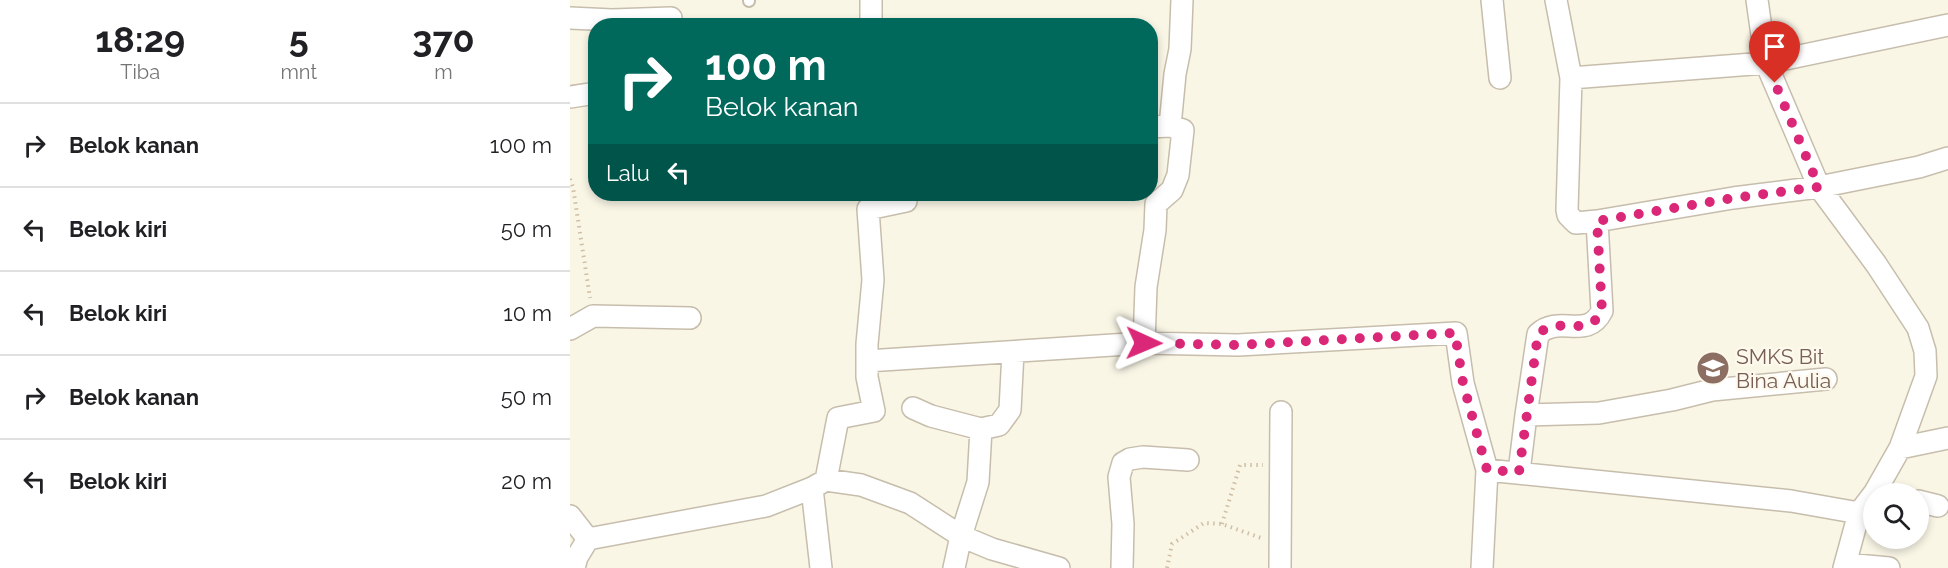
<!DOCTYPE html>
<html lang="id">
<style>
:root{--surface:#fff;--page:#f2f2f2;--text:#202124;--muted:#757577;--line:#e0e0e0}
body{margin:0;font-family:Raleway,sans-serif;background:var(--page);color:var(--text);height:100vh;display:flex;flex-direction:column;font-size:22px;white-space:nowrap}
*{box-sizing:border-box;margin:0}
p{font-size:20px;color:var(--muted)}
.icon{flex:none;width:33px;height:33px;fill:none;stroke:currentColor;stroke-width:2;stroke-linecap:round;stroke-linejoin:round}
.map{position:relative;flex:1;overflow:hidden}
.drawer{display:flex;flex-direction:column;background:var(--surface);width:570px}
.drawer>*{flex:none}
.hud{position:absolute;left:18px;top:18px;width:570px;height:183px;border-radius:24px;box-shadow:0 3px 9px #0003;background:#00695c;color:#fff;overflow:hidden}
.controls{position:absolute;left:1293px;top:483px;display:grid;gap:12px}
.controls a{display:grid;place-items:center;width:66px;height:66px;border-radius:50%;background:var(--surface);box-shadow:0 3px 9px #0003;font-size:30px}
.pin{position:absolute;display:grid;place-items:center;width:51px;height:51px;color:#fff;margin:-62px -26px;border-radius:50% 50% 50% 0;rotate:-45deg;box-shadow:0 0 6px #0007}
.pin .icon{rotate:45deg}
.me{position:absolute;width:66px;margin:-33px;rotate:91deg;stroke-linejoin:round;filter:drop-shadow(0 0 4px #0008)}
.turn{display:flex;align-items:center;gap:21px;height:126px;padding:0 18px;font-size:27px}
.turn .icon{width:78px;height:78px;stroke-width:2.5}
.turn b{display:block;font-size:42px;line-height:51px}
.then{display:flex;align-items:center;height:57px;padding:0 18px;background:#0003;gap:12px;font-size:22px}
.eta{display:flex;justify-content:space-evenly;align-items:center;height:102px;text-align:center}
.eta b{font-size:36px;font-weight:700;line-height:42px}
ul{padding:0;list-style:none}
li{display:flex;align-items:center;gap:18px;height:84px;padding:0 18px;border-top:2px solid var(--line)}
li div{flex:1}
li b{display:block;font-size:22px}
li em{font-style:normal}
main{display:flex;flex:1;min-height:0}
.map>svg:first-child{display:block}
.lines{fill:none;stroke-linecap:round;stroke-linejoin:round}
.service-casing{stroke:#c7bdac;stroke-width:14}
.minor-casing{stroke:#c7bdac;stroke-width:24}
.path{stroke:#d0bea5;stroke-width:4;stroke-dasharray:1.5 4.5;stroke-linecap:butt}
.service{stroke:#fff;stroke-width:10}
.minor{stroke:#fff;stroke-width:21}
.route{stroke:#db2777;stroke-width:10;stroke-dasharray:0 18}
.labels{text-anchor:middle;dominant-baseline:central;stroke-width:4.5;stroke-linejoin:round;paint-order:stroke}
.education-label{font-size:21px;fill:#785e54;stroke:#fdf9ec;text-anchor:start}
</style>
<main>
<section class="drawer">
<div class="eta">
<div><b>18:29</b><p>Tiba</p></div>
<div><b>5</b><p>mnt</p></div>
<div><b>370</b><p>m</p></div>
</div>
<ul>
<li><svg class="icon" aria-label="right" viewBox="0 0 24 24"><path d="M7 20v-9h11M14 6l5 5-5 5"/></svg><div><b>Belok kanan</b></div><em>100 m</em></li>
<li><svg class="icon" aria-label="left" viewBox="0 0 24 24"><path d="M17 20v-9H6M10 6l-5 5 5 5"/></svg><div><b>Belok kiri</b></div><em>50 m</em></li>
<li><svg class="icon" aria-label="left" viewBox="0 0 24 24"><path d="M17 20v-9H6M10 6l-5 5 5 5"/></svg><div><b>Belok kiri</b></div><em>10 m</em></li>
<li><svg class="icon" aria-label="right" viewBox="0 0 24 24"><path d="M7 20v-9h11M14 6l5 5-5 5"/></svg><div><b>Belok kanan</b></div><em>50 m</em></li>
<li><svg class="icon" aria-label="left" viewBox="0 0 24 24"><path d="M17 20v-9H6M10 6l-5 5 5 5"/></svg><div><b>Belok kiri</b></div><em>20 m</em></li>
</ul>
</section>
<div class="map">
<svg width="1378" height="568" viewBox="0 0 1378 568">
<rect width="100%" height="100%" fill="#f9f6e6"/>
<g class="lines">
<g class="service-casing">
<path id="service" d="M179 1V0"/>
</g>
<g class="minor-casing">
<path id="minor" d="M301 0V26
M922 0 930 78
M986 0 1001 78 997 210 998 215 1006 223 1027 221 1163 198 1249 187 1349 167 1378 158
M1187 0 1196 63 1249 187 1306 264 1348 328 1355 351 1356 376 1330 448 1305 492 1289 513 1274 568
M0 18 42 20 101 18
M1001 78 1196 63 1378 25
M0 97 26 93
M600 126 605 74 610 49 612 0
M0 329 23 316 120 318
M574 343 668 345 886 333 893 383 917 470 912 568
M297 361 574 343 576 287 585 230 586 204 602 190 608 175 613 130 600 126 580 127
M343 408 361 416 411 429 408 482 391 536 384 568
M956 415 968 334C990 314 1017 341 1032 311L1027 221
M411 429 429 425 440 410 443 352
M1330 448 1378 438
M917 470 1221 501 1289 513
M949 472 956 415 1029 413 1102 400 1142 390 1256 379
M256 480 268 418 304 411 297 377V344L303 280 298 209 336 201 335 194
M242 488 251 568
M1348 501 1368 506
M0 516 18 539 7 557 4 568
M18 539 196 506 242 488 256 480 291 485 340 503 391 536 422 549 489 568
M1276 564 1319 568
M552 568 553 524 549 477 553 463 560 459 573 457 618 460
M710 568 711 412"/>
</g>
<path class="path" d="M0 179 3 187 20 298
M652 524 670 465H693
M597 568 602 544 634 523 652 524 691 538"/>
<use href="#service" class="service"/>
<use href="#minor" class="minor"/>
</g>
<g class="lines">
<path class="route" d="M574 343 668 345 885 333 893 383 917 470 949 472 968 334C991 314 1017 340 1032 311L1027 221 1163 198 1249 187 1205 83"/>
</g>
<defs>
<g id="school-disc" transform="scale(1.725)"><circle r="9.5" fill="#8d6e63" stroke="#fdf9ec"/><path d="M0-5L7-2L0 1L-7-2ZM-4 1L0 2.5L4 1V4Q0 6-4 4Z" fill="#fff"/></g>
</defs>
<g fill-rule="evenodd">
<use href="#school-disc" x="1143" y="368"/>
</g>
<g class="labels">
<g class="education-label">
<text x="1166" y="356">SMKS Bit<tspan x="1166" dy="24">Bina Aulia</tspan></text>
</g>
</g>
</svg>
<div class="controls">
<a><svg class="icon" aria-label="search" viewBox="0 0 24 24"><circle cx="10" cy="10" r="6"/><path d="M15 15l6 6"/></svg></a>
</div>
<div class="pin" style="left:1205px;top:83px;background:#d93025"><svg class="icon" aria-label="arrive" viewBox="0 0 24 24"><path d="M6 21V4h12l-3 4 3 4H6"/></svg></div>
<svg class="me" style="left:574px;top:343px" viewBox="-20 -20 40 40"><path d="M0-17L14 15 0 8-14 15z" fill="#db2777" stroke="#fff" stroke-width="4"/></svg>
<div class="hud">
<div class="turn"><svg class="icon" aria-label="right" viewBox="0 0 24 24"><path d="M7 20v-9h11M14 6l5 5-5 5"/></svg><div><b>100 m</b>Belok kanan</div></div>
<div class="then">Lalu<svg class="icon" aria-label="left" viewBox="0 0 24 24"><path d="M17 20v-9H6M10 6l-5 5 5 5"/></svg></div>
</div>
</div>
</main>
